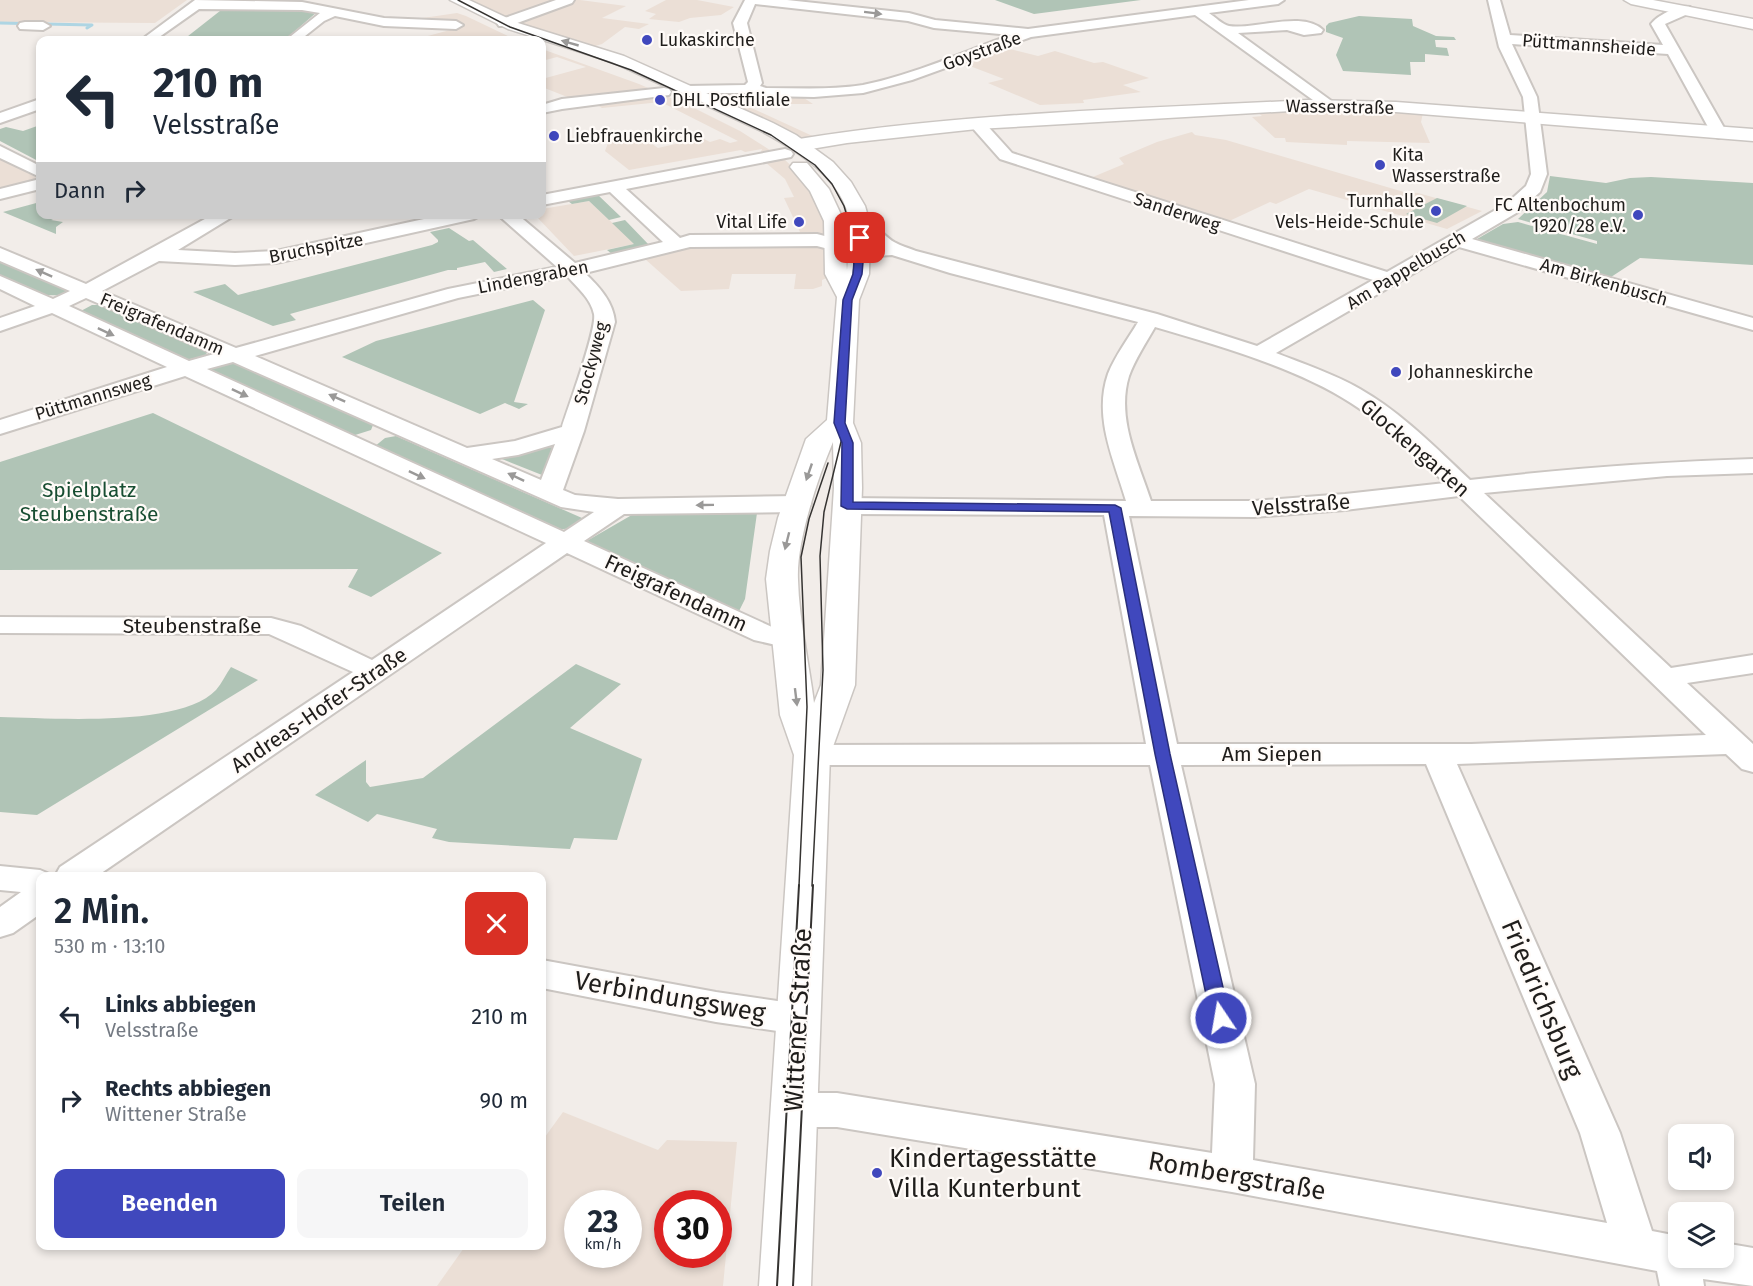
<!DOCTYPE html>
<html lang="de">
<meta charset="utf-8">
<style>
:root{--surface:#fff;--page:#f6f6f7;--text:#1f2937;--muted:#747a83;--accent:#4048bd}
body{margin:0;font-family:"Fira Sans",sans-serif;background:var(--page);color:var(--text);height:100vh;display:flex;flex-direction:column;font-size:22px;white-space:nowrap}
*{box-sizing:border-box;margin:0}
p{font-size:20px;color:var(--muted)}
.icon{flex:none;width:33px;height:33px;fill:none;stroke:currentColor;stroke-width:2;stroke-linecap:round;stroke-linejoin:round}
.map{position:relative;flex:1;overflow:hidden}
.side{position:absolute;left:36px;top:872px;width:510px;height:378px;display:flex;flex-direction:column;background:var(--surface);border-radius:12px;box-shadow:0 3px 9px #0003}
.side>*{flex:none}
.hud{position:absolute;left:36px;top:36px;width:510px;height:183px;border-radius:12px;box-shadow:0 3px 9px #0003;background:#fff;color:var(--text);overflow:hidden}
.buttons{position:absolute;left:1668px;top:1124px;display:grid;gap:12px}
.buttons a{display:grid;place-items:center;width:66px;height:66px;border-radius:12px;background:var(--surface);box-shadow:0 3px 9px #0003;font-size:30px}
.speed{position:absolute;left:564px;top:1190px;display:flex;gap:12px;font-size:30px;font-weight:700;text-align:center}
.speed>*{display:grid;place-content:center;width:78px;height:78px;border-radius:50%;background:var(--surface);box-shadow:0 3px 9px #0003;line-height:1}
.speed small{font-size:15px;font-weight:400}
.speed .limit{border:9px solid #d22;background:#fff;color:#111}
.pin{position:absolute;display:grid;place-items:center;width:51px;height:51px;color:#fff;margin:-26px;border-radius:12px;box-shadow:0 3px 9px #0006}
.me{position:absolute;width:66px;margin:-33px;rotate:348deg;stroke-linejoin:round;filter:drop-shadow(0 0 4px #0008)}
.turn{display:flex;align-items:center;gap:21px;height:126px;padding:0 18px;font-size:27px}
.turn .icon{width:78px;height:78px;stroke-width:2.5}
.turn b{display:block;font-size:42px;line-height:51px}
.then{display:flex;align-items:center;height:57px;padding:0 18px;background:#0003;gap:12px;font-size:22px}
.round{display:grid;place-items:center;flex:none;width:63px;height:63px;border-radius:12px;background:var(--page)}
.summary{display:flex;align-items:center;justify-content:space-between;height:102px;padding:0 18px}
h1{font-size:36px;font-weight:600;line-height:45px}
.action{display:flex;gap:12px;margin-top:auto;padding:12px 18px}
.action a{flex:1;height:69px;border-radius:12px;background:var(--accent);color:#fff;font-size:24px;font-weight:600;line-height:69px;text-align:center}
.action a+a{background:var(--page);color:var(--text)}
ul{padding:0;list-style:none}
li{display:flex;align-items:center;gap:18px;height:84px;padding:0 18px}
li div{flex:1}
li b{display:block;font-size:22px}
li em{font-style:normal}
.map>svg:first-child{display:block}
.built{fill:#ebdfd6;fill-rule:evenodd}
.green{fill:#b0c4b6}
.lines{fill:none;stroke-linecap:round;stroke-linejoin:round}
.stream{stroke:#aed5e3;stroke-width:3}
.street-casing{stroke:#cbc6c2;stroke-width:4}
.secondary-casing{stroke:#cbc6c2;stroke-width:3}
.primary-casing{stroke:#cbc6c2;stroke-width:3}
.street{fill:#fff;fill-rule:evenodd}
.secondary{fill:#fff;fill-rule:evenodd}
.primary{fill:#fff;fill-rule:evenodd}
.tram-far1{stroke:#353331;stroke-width:1.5}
.tram{stroke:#353331;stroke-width:2}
.oneway{fill:#9a9998}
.route{fill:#4048bd;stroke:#2a2f7b;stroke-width:1.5}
.poi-dot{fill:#4048bd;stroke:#fffbf8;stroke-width:2}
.labels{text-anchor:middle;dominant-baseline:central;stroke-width:4.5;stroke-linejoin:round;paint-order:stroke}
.far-poi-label{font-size:18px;fill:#1f1d1b;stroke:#fffbf8;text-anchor:start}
.far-street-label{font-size:18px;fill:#1f1d1b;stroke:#fffbf8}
.street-label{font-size:21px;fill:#1f1d1b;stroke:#fffbf8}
.park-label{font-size:21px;fill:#184e32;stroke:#fffbf8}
.near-street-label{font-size:26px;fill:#1f1d1b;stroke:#fffbf8}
.near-poi-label{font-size:26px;fill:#1f1d1b;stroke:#fffbf8;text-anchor:start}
</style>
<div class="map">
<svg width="1753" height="1286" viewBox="0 0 1753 1286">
<rect width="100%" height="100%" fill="#f2ede9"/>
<path class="built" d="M0 0H187L155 23 0 22Z
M467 0H580L626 6 602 18 649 24 639 29 625 27 602 44 592 47 499 19Z
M666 0H697L734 7 721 15 690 18 679 22 649 19 656 14 645 11Z
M457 13 466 16 516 40H413L461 27 458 24 416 19Z
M1006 48 1038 56 1055 51 1094 63 1103 62 1149 78 1123 85 1141 92 1083 100 1084 103 1040 105 988 83 1004 79 962 63Z
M542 49 639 84 696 109 740 131 784 159 804 178 813 190 828 231 829 277 822 280V286L813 289H794L796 274H732L729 289 681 291 645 259 673 251 679 245 802 242 800 232 784 198 794 197 785 179 759 157 762 149 745 152 741 150 629 170 605 151 608 143 642 137 658 148 702 138 710 142 720 139 730 143 738 141 661 102 602 108 586 98 575 100 542 87V79L586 67 557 57 542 61Z
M715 91 798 94 813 104H781L765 97 748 101 745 100 749 99 747 97 730 98 819 139 794 137 705 93Z
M1333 107 1423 113 1421 122 1430 143 1347 141V145L1286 142 1285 138H1275L1252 117 1262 116 1255 110Z
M1192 132 1195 135 1226 140 1404 192 1418 193 1482 211 1447 229 1309 189 1276 204 1270 202 1225 223 1088 179 1124 164 1119 158 1157 142Z
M0 157 39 179 35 182 0 191Z
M589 201 635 244 574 256 535 215 542 214V209Z
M563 1112 658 1150 667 1140 737 1142 723 1286H437L466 1245H542V1141ZM578 1203H628V1254H578ZM668 1203H718V1254H668Z"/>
<path class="green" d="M995 0H1141L1034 14Z
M225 7 296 8 317 12 288 37H271L266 40H183Z
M1359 16 1412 19 1413 26 1436 36 1454 37 1456 40H1435L1436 47 1447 48 1449 56 1425 54V62H1410L1411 75 1343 71 1336 55 1343 38 1326 32V26L1329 23Z
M40 125V162L0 141V129L6 127 23 131Z
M1550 176 1606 183 1630 178 1651 177 1753 183V265L1640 258 1608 279 1479 242 1477 239 1503 224 1518 222 1597 244V241L1518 219 1547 192Z
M595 194 598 195 621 217 609 220 589 201 572 204 565 199Z
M1437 198 1467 206 1437 223 1406 214Z
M40 202V214L61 215 51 220 63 222 56 227V234L3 212Z
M625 220 650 246 612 254 607 250 634 244 612 223Z
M449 228 469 241 473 240 507 269 494 272 485 262 457 268V270H448L290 314 296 320 273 326 193 292 225 284 238 295 432 245 438 242V240L430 232Z
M0 258 67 287V293C42 301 22 287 0 276Z
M533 300 545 310 514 402 528 404 519 409 505 403 480 414 342 357 376 341Z
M92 305H108L208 351 205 356 185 360 79 312Z
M233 362 373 425 371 430 352 436 211 372 213 367Z
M153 413 442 553 371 597 348 587 358 569 0 570V462Z
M396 436 582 518C577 528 570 529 560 529L374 447 385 438Z
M548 445 554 447 547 474 542 475 497 457Z
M752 510 757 513 745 599 739 611 585 542 637 512Z
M576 664 621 684 570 728 642 759 617 840 574 838 570 849 449 842 432 838 437 829 377 814 368 822 315 795 366 760V782L370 787 423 778Z
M231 667 258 680 37 815 0 812V717C51 718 180 728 216 690 222 683 226 674 231 667Z"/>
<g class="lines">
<path class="stream" d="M0 23 92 25 87 28"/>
<g class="street-casing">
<path id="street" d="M195 0 302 2 384 18 456 21 463 25 456 29 384 26 335 16 324 21 300 40H286L320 13 302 10 199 9 155 40H141Z
M556 0H574L572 3 509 26H499L497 23 499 20Z
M745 0H787L909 13 935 20 1028 29 1249 0H1284L1278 4 1209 13C1215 17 1223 25 1229 26 1255 30 1303 10 1323 30L1321 33 1304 35 1287 30 1238 33 1337 105 1334 108H1324L1195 15 1031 37 912 80 863 93 814 97 766 96 749 93H682L680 90 682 87 687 86 745 85 748 82 733 23ZM755 4 908 21 934 28 1011 35C963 52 913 75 863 85 831 90 798 88 766 88L760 86 762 83 747 23Z
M1488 0H1500L1510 35 1663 45 1651 24C1658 15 1678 5 1690 7L1691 10 1690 13 1665 24 1727 133 1719 138 1713 136 1668 54 1512 44 1537 97 1547 174 1540 192 1518 212 1472 239 1753 318V330L1459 247 1276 353C1304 364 1334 374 1360 389 1402 413 1436 448 1470 480 1564 469 1658 462 1753 459V473L1667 476 1484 493 1671 668 1753 655V673L1687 683 1753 744V772L1742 769 1726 754 1457 764 1620 1133 1652 1231 1678 1236V1257H1724V1243L1753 1248V1286L1703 1279 1704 1286H1660L1657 1271 1232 1192 837 1127H795L781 1122 775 1110 781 1098 795 1093H837L1212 1153 1215 1084 1150 765H812L801 762 796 755 801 748 812 745 1146 744 1104 515 847 514 838 511 834 506 838 501 847 498 1126 501C1114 460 1093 417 1108 374 1115 356 1128 339 1138 322L950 273 892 255 859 257 817 246 690 247 585 273C599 287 613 301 615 322L584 431 563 490 575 495 618 499 798 496 807 499 811 504 807 509 798 512 624 514 584 541 772 627 799 633 803 639 799 645 789 648 754 640 567 553 97 876H55L60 867 353 672 269 634 0 633V617L271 618 301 626 372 660 546 543 185 376 0 434V420L167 367 52 313 0 331V318L35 306 0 289V276L53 299 70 291 0 261V248L86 284 214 214H237L178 250 235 253 276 251 447 214H483L474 219 276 263 235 265 159 261 102 291 236 348 448 289 557 267 497 214H517L575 263 663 242 610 192 542 205V195L785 149 791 151 793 154 791 157 626 189 680 238 690 235 817 234 859 245H875L851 224 854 220C870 216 881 234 894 242 901 246 909 248 916 251L1157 314 1257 346 1373 280 1000 159 969 124 971 121H983L1012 153 1387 272 1506 204 1526 186 1531 174 1523 97 1499 47ZM567 276C577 287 591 299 594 314 597 330 568 407 562 427L515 441 467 448 255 356 458 298ZM86 298 214 354 189 361 69 306ZM1155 327C1217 345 1297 368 1351 403 1386 425 1415 454 1445 483L1345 494 1254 501H1151C1138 461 1116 418 1129 376 1135 359 1146 343 1155 327ZM233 362 561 507 594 512 564 532 207 369ZM555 444 541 480 492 459 518 455ZM1459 496 1706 735 1471 744H1177L1129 516 1254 517 1345 510ZM1426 764 1580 1133 1607 1223 1253 1160 1255 1084 1181 765Z
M25 22H43L50 26 43 30 20 29 18 26 20 23Z
M664 88 669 89 671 92 669 95 562 109 542 113V105L562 99Z
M40 99V109L0 123V113Z
M0 146 40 166V177L0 158Z
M40 179V189L0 199V189Z
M0 866 40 870 54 876H40V914L13 933 0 937V907L21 892 0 890Z
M542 960 716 992 798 1004 811 1009 817 1019 811 1029 798 1034 716 1022 542 988Z"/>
</g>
<g class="secondary-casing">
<path id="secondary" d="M1624 0H1653L1753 19V29L1631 4Z
M1308 100 1396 102 1753 129V141L1396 112 1308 110 977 129 847 143 799 151 792 149 790 145 792 141 799 139C967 112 1139 109 1308 100Z"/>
</g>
<g class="primary-casing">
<path id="primary" d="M450 0H469L518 23 624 56 773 123 796 135 833 162 851 182 865 206 870 224 869 274 859 300 853 423 861 443 862 488 855 685 830 755 811 1286H759L794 755 780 715 766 579 770 551 778 518 806 439 827 420 837 297 825 274 824 221 810 191 790 167 793 163H807L829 189 844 221 847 270C848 255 851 239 850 224 845 179 796 150 761 131L612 62 508 29ZM833 442 834 488 821 685 814 703C809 663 799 620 798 580 796 542 818 477 833 442Z"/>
</g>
<use href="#street" class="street"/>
<use href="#secondary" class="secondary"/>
<use href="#primary" class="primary"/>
<path class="tram-far1" d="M458 0 510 27 631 70 771 135 815 165 832 184 844 206 852 233 854 265 841 442 824 512 820 556 823 670 812 886
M799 886 807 707 801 557 809 519 828 463"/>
<path class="tram" d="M777 1286 799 885
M793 1286 813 885"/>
</g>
<defs><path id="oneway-solid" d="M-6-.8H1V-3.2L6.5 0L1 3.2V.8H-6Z" transform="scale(1.5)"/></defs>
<g class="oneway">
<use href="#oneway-solid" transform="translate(873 13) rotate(7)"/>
<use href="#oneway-solid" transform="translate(570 43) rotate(-164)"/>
<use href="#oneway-solid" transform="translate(44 273) rotate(-156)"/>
<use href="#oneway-solid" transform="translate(106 332) rotate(25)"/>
<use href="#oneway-solid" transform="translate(240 393) rotate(25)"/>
<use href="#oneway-solid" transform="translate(337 398) rotate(-156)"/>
<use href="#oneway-solid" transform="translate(809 472) rotate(109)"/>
<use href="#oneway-solid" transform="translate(417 475) rotate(25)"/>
<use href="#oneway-solid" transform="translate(516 477) rotate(-155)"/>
<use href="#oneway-solid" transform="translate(705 505) rotate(179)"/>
<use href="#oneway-solid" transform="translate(787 541) rotate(104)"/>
<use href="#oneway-solid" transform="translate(796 697) rotate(83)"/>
</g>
<path class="route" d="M860 236 865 238 862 274 852 300 845 423 853 443V502L1115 505 1121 508 1170 754 1230 1018 1227 1023 1221 1025 1214 1023 1211 1018 1155 754 1109 512 847 509 841 506 842 443 834 423 843 300 853 274 856 238Z"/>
<g class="poi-dot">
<circle cx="647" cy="40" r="6"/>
<circle cx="660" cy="100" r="6"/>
<circle cx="554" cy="136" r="6"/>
<circle cx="1380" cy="165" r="6"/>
<circle cx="1436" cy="211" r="6"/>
<circle cx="1638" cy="215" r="6"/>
<circle cx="799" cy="222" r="6"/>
<circle cx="1396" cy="372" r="6"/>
<circle cx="877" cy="1173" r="6"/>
</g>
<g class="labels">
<g class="far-poi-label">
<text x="659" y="40">Lukaskirche</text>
<text x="672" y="100">DHL Postfiliale</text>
<text x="566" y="136">Liebfrauenkirche</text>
<text x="1392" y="155">Kita<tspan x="1392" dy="21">Wasserstraße</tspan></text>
<text x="1424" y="201" text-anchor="end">Turnhalle<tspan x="1424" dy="21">Vels-Heide-Schule</tspan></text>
<text x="1626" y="205" text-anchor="end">FC Altenbochum<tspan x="1626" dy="21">1920/28 e.V.</tspan></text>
<text x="787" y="222" text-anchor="end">Vital Life</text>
<text x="1408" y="372">Johanneskirche</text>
</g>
<g class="far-street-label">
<text transform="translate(1589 45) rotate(4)">Püttmannsheide</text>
<text transform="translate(982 51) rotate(-20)">Goystraße</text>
<text transform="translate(1340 107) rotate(1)">Wasserstraße</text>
<text transform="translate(1177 212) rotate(18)">Sanderweg</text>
<text transform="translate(316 248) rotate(-11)">Bruchspitze</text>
<text transform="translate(1406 270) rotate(-31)">Am Pappelbusch</text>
<text transform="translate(533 277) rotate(-11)">Lindengraben</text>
<text transform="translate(1604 282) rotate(16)">Am Birkenbusch</text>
<text transform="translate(162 324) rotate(23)">Freigrafendamm</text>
<text transform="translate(591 363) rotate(-75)">Stockyweg</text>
<text transform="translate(93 397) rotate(-17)">Püttmannsweg</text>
</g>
<g class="street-label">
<text transform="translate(1415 448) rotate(41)">Glockengarten</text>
<text transform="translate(1301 505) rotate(-4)">Velsstraße</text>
<text transform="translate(676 593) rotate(25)">Freigrafendamm</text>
<text x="192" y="626">Steubenstraße</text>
<text transform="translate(319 710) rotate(-34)">Andreas-Hofer-Straße</text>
<text x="1272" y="754">Am Siepen</text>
</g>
<g class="park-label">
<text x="89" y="490">Spielplatz<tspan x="89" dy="24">Steubenstraße</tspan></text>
</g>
<g class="near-street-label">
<text transform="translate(670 997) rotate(10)">Verbindungsweg</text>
<text transform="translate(1542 999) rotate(67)">Friedrichsburg</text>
<text transform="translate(798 1020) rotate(-87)">Wittener Straße</text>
<text transform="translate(1237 1176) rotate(10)">Rombergstraße</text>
</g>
<g class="near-poi-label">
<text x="889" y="1158">Kindertagesstätte<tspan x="889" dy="30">Villa Kunterbunt</tspan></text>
</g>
</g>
</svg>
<div class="buttons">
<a><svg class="icon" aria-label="sound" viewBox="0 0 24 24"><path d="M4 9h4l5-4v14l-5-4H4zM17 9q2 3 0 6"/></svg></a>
<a><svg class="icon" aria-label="layers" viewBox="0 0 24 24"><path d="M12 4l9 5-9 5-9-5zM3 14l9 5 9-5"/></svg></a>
</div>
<div class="speed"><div>23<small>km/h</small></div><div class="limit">30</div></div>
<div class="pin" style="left:860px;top:238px;background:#d93025"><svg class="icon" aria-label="arrive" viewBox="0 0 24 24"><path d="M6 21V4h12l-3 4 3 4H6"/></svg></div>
<svg class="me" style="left:1221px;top:1018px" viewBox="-20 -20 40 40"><circle r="17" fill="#4048bd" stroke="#fff" stroke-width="3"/><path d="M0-11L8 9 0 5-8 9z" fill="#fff"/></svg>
<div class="hud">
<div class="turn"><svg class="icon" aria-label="left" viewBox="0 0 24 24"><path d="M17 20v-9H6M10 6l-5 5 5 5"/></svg><div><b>210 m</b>Velsstraße</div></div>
<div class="then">Dann<svg class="icon" aria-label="right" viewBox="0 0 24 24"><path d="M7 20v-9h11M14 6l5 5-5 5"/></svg></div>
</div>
<section class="side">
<div class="summary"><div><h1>2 Min.</h1><p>530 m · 13:10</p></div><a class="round" style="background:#d93025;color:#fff"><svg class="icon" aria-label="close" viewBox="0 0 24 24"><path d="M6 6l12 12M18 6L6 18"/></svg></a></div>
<ul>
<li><svg class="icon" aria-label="left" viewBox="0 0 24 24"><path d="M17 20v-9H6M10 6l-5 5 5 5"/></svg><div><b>Links abbiegen</b><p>Velsstraße</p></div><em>210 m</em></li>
<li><svg class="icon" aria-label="right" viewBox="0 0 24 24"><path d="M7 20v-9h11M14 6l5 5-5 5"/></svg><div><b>Rechts abbiegen</b><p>Wittener Straße</p></div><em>90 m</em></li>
</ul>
<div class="action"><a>Beenden</a><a>Teilen</a></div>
</section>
</div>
